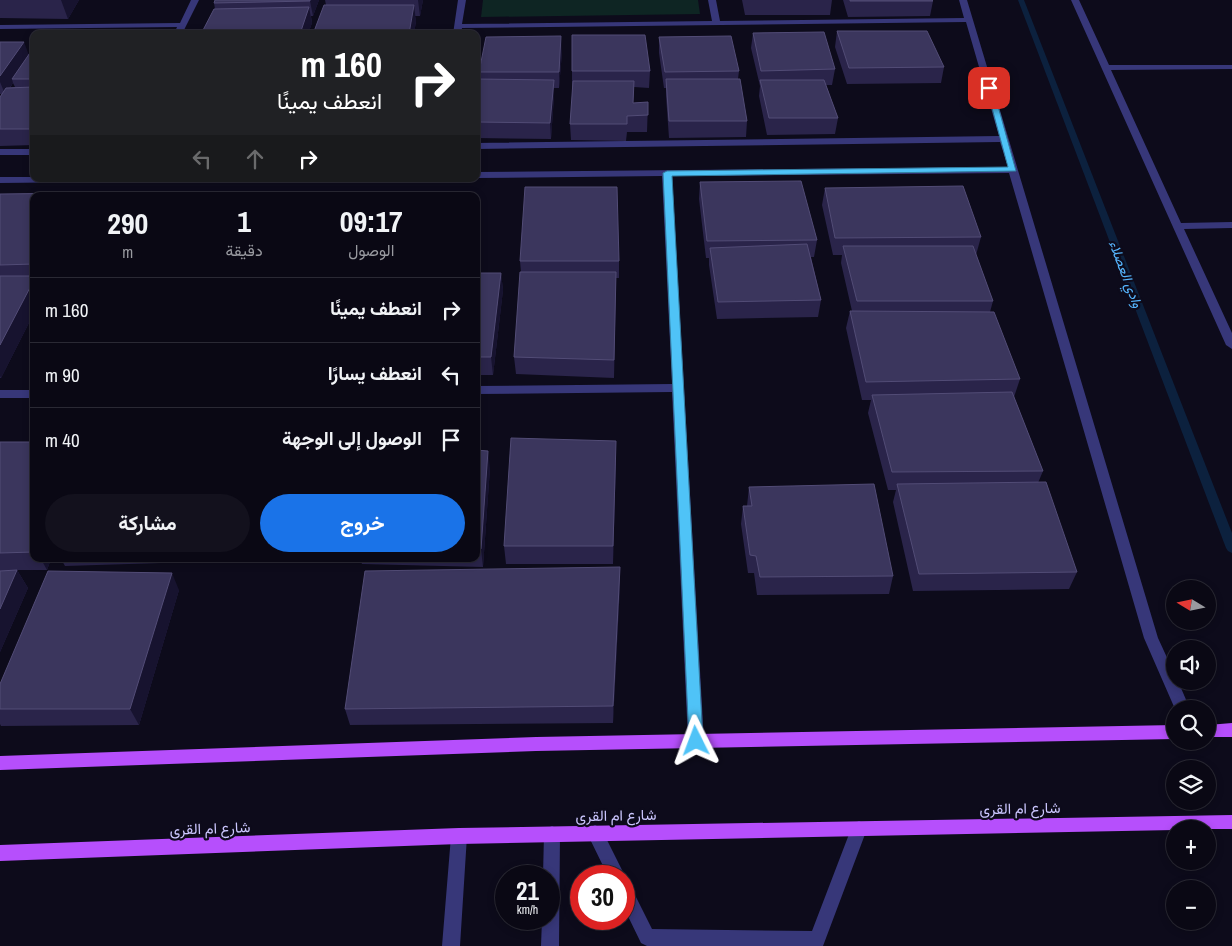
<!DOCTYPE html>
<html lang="ar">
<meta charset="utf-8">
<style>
:root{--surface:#0a0814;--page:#13111d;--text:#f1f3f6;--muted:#999aa0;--line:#2a2934;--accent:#1a73e8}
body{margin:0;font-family:"Archivo Narrow",Vazirmatn,sans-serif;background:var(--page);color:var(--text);direction:rtl;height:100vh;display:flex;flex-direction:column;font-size:19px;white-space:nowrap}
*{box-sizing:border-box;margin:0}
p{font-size:16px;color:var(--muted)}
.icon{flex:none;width:28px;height:28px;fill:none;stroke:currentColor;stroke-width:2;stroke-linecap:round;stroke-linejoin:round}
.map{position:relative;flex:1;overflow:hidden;direction:ltr}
.sheet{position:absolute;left:30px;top:192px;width:450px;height:370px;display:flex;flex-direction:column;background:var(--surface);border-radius:10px;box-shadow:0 2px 8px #0003,0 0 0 1px var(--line);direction:rtl}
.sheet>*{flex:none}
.top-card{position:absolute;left:30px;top:30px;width:450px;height:152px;border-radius:10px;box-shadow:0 2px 8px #0003,0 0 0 1px var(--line);direction:rtl;background:#202124;color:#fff;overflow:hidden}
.needle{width:32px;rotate:280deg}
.buttons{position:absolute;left:1166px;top:580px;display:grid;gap:10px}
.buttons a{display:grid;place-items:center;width:50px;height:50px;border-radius:50%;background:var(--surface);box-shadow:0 2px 8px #0003,0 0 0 1px var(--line);font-size:25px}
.speed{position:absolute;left:495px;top:865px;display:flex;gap:10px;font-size:25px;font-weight:700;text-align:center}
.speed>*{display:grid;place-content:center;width:65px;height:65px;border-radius:50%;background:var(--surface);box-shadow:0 2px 8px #0003,0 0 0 1px var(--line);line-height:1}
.speed small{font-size:12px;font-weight:400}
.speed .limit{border:8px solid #d22;background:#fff;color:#111}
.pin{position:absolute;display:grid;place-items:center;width:42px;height:42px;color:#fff;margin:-21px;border-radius:10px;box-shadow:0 2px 8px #0006}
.me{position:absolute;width:55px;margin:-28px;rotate:357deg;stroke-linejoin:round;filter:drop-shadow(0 0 4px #0008)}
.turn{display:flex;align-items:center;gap:18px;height:105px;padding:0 15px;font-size:22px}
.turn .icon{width:65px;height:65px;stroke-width:2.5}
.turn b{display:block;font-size:35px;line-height:42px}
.lanes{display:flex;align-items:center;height:48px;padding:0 15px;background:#0003;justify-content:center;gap:25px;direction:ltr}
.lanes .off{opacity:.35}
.eta{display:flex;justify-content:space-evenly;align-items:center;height:85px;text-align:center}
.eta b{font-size:30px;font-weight:700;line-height:35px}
.button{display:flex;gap:10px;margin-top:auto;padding:10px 15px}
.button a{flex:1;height:58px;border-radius:30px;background:var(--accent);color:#fff;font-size:20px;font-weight:700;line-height:58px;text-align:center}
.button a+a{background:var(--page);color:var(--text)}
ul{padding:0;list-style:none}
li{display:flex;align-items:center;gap:15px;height:65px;padding:0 15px;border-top:1px solid var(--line)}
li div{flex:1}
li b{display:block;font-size:19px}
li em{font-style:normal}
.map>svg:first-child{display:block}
.green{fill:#0e2523}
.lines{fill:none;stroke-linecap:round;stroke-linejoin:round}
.stream{fill:#0c213e;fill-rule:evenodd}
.minor{fill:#373779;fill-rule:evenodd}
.major{fill:#b64ffc;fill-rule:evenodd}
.wall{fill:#2a244a;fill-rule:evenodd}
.shaded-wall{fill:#17132f}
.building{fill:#3b365d;stroke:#524c76}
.route{fill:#4fc3f7;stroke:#337fa1}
.labels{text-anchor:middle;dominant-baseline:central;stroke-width:4.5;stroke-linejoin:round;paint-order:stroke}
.water-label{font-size:14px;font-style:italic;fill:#56b4fc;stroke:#0d0b1b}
.near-street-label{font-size:15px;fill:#cbc6fe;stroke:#0d0b1b}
</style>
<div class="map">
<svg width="1232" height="946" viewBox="0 0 1232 946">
<rect width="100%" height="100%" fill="#0d0b1b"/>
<path class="green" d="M483 0H698L700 14 481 17Z"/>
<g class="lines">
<path class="stream" d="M1018 0H1024L1232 533V553L1228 551 1226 548Z"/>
<path class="minor" d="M191 0H199L182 34 175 32 177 27 0 29V25L180 23Z
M458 0H466L462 24 712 21 708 0H716L720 21 964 18 959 0H967L1158 638 1175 675V681H1178L1190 709H1175L1144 638 1009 173 672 176 704 741 701 746 696 748 691 746 688 741 672 392 476 394V386L672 384 662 176 476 178V172L1008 167 1000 142 476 149V143L999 136 966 22 462 28 461 34H453Z
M1071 0H1079L1109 65H1232V69L1111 70 1181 223 1232 222V228L1184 229 1232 333V349L1226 345Z
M0 149H34V155H0Z
M0 177H34V179H99L94 182 0 183Z
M0 390H34V398H0Z
M859 821 865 824 867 829 823 946H647L641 943 624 908V883L630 885 652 929 812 931 851 829 853 824Z
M595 825 601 828 622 870 624 876V877L608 876 587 833 589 828Z
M552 826 558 829 560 834 559 946H541L542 919H549V876H543L544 834 546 829Z
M459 828 465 831 467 836 460 946H442L451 836 453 831Z"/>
<path class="major" d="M1232 723V737H1208V725Z
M1175 725V739L536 751 0 770V756L536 737Z
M1232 815V829H1175V830L459 844 0 861V845L459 828Z"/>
</g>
<path class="wall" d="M0 0H79L68 19 0 18Z
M215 0H319L313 16H311L312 23 308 34H201L215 9 214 3Z
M325 0H423L420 16H415L416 21 414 34H313L326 5Z
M742 0H832L830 15H745Z
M843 0H932L933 1 930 16 848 17Z
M837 31 944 67 941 83 847 84 835 47Z
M753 33 835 69 832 85H826L838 118 835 134 767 135 759 96 760 86 751 48Z
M659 37 739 71 738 79 747 121 746 137 669 138 666 96V88H664L659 53Z
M0 42 29 54 34 47V145L0 146V97L2 94H0ZM13 83 15 87 10 88Z
M562 52 559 88H554V96L551 139 476 138V79H480L479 72Z
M572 71H650L649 88 634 87 633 103 648 102 647 132H627L626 141 571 140 570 124 573 87H572Z
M700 182 817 240 814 257H811L821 300 818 317 717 319 709 265V258H706L699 199Z
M825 188 981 237 976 255 993 301 990 312 1020 379 1014 397 1043 471 1038 483 1077 572 1069 589 913 591 893 502 896 490H888L868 413 871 400H862L846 328 850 311H852L841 263 842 255H833L822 205Z
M0 194 34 196V313L1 378H0Z
M520 261H619V278H616L614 378 516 374 514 357 521 272Z
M476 273H501L503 290 493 375H476Z
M0 442H34V559H51L47 570H17L28 588 0 652Z
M476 450 490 468 483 567 362 564 360 559H476Z
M616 459 613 564H506L504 546Z
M749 487 893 576 889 594 757 595 754 573H748L741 524 743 506H747Z
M61 559H195L194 562 65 566Z
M620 567V585L613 723 350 725 345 709Z
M179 590 139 725 1 726 0 724V684Z"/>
<path class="shaded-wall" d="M61 0H79L68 19Z
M310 0H319L313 16 310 1Z
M418 0H423L420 16Z
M414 5 416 21 414 34H409Z
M309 7 312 23 308 34H300Z
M561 36 562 52 559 88V72Z
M24 42 30 58 12 79 13 83 5 94 0 82V76Z
M554 80V96L551 139 550 123Z
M616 272V289L614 378V360Z
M501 273 503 290 493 375 491 357Z
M34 280V313L1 378 0 376V345Z
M616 441V459L613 564V546Z
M488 451 490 468 483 567 481 549Z
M41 559H51L47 570Z
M620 567V585L613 723V706Z
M17 570 28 588 0 652V609Z
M172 573 179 590 139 725 130 709Z"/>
<path class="building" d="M215 0H310V1L214 3Z
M850 0H932L933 1H850Z
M324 5H414L409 34H313Z
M309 7 300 34H201L214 9Z
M837 31H927L944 67 849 68Z
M824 32 835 69 761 71 753 33Z
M572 35H645L650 71H572Z
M561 36 559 72H479L486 37Z
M731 36 739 71 665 72 659 37Z
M0 42H24L0 76Z
M34 47V79H12Z
M476 79 554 80 550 123 476 122Z
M666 79H740L747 121H669Z
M760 80H824L838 118H769Z
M573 81H634L633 103 648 102V115L627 116V124H570Z
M34 87V129H0V97L6 88Z
M801 181 817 240 707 241 700 182Z
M963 186 981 237 835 238 825 188Z
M525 187H617L619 261H520Z
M81 193 79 196H34V264L0 265V194Z
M807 244 821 300 718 302 710 248Z
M843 246H973L993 301H857Z
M520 272H616L614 360 514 357Z
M476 273H501L491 357H476Z
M0 276H34V280L0 345Z
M850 311 994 312 1020 379 866 382Z
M1012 392 1043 471 892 472 872 395Z
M511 438 616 441 613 546H504Z
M0 442H34V552L0 553Z
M476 450 488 451 481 549H476Z
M1046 482 1077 572 919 574 897 484Z
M874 484 893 576 760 577 756 556 750 555 743 506H752L749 487Z
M620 567 613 706 345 709 365 571Z
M17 570 0 609V571Z
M48 571 172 573 130 709H0V684Z"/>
<path class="route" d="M986 86 993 88 1016 171 672 176 703 741 701 745 696 747 691 745 689 741 663 173 667 171 1008 167Z"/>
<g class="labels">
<g class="water-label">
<text transform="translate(1126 274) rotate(69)">وادي العصلاء</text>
</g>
<g class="near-street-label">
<text transform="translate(1020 808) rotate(-1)">شارع ام القرى</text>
<text transform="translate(616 815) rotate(-1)">شارع ام القرى</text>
<text transform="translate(210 828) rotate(-2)">شارع ام القرى</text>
</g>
</g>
</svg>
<div class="buttons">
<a><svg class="needle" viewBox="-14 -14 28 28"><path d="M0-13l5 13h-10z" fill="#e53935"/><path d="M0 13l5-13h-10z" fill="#999aa0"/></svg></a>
<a><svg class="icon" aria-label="sound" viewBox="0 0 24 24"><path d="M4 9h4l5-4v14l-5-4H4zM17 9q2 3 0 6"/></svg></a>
<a><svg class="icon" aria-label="search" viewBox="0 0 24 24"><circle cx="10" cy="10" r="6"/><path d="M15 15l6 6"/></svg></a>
<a><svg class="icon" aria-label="layers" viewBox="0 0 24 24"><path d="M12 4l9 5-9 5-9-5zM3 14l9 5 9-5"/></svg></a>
<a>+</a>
<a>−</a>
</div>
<div class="speed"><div>21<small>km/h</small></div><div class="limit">30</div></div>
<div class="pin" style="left:989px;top:88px;background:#d93025"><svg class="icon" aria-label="arrive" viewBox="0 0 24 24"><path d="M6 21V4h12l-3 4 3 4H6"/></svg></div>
<svg class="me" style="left:696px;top:741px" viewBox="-20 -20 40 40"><path d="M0-17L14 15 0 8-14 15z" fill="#4fc3f7" stroke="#fff" stroke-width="4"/></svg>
<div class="top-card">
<div class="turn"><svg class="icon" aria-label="right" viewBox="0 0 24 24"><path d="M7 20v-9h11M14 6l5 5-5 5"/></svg><div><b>160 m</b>انعطف يمينًا</div></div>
<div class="lanes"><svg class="icon off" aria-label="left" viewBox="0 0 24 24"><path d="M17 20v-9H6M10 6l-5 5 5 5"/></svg><svg class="icon off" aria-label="ahead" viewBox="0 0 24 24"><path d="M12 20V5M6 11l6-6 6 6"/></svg><svg class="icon" aria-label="right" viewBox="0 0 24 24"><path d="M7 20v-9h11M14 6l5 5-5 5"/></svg></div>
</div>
<section class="sheet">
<div class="eta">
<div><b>09:17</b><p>الوصول</p></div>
<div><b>1</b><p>دقيقة</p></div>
<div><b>290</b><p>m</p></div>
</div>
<ul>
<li><svg class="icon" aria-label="right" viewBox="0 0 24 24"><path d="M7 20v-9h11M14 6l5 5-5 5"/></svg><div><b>انعطف يمينًا</b></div><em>160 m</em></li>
<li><svg class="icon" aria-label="left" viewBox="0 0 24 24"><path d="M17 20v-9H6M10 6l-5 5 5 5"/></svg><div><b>انعطف يسارًا</b></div><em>90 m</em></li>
<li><svg class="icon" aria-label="arrive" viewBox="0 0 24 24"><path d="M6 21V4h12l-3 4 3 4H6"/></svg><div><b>الوصول إلى الوجهة</b></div><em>40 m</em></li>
</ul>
<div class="button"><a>خروج</a><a>مشاركة</a></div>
</section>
</div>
